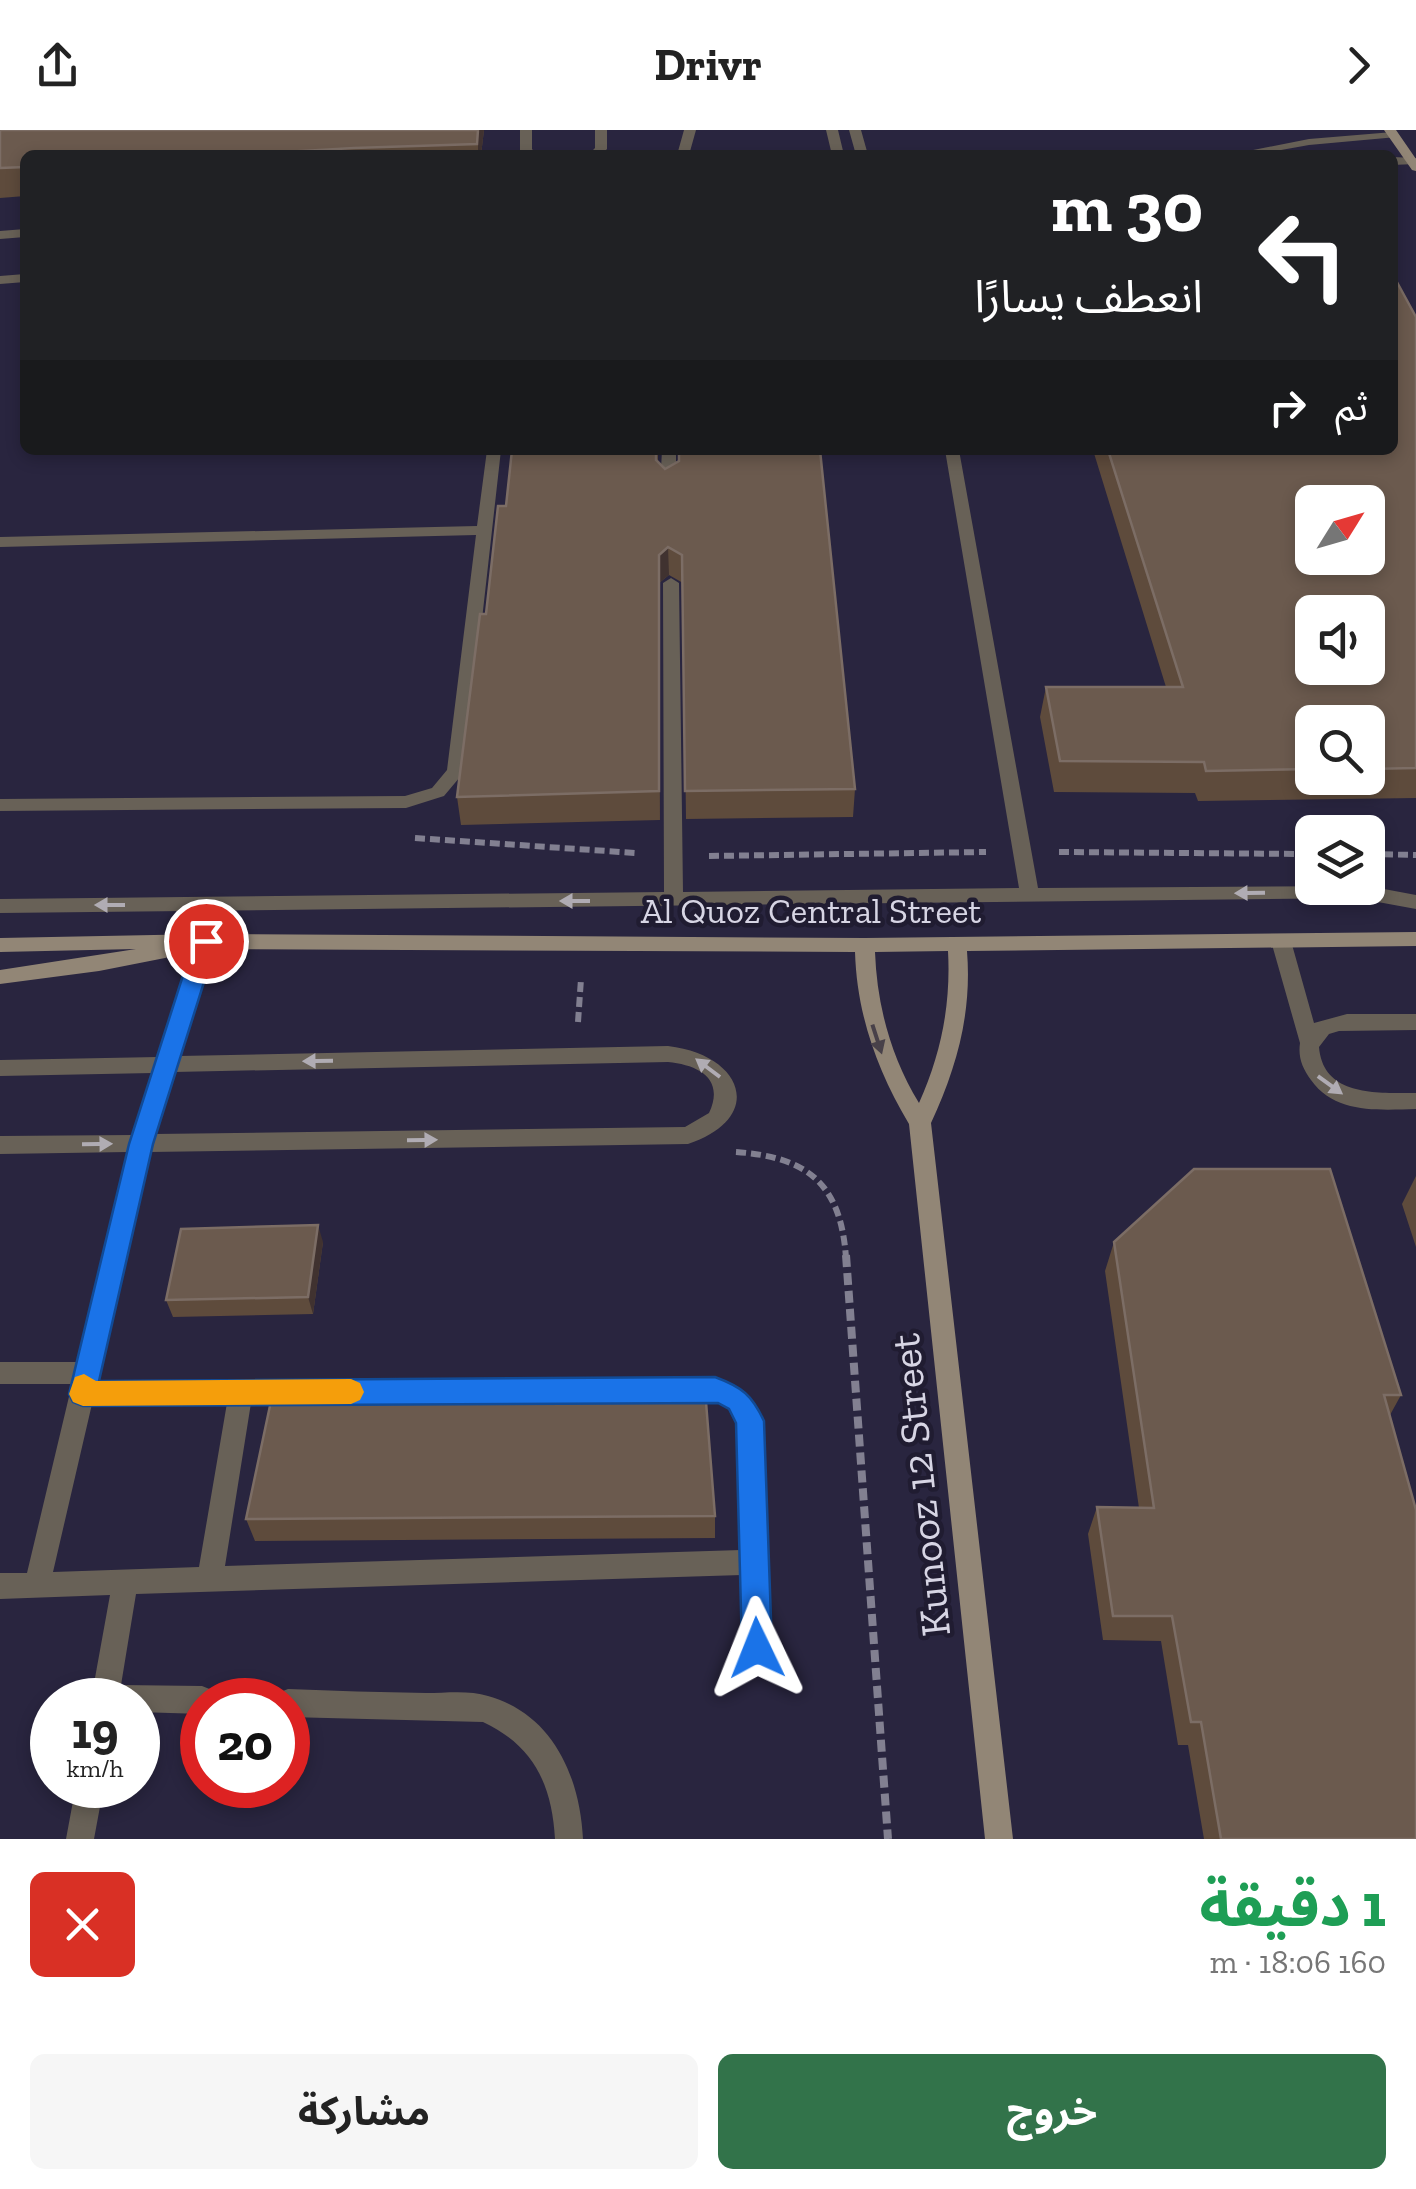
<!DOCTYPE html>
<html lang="ar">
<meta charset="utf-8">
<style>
:root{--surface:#fff;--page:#f6f6f6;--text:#222;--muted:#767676;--accent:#32734a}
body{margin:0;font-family:"Zilla Slab","Noto Sans Arabic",serif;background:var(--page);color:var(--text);direction:rtl;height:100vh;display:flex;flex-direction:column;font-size:38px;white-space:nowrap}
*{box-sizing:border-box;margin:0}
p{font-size:32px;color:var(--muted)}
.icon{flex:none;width:55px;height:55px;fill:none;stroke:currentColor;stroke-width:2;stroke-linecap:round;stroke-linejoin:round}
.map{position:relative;height:1709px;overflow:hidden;direction:ltr}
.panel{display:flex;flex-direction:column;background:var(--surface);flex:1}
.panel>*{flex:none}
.guide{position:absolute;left:20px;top:20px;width:1378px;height:305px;border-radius:15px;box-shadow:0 5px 15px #0003;direction:rtl;background:#202124;color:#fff;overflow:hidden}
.needle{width:65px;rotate:53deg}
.controls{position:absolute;left:1295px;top:355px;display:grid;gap:20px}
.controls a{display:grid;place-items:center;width:90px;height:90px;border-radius:15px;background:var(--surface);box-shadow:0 5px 15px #0003;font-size:50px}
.speed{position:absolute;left:30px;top:1548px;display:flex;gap:20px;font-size:50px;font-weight:700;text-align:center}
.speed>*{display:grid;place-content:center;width:130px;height:130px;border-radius:50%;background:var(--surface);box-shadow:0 5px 15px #0003;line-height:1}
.speed small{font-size:25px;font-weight:400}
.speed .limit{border:15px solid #d22;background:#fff;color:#111}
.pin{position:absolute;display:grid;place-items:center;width:85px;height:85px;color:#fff;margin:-42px;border:5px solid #fff;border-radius:50%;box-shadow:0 2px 10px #0007}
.me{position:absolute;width:110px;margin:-55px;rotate:358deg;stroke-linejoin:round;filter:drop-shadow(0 0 8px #0008)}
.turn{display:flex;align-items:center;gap:35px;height:210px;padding:0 30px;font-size:45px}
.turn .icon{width:130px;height:130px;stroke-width:2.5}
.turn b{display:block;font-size:70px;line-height:85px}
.then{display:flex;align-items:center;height:95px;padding:0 30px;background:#0003;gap:20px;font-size:38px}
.round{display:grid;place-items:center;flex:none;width:105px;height:105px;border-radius:15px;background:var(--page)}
.head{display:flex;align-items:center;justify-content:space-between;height:170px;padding:0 30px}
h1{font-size:60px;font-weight:700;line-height:75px;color:#1e9e55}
.cta{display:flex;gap:20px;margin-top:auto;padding:20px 30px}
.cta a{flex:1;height:115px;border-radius:15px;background:var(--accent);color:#fff;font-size:40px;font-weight:700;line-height:115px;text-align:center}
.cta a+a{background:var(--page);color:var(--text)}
header{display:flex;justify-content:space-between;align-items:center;height:130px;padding:0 30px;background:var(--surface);font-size:45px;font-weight:700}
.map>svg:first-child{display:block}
.built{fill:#29253f;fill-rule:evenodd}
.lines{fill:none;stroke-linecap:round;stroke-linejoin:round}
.path-far1{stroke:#828091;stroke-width:6;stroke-dasharray:10 5;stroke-linecap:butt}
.path{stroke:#828091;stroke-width:8;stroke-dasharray:12 6;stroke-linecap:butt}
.lane{fill:#686157;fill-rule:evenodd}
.street{fill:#686157;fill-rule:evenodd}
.secondary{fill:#928676;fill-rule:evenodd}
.wall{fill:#5e4b3c;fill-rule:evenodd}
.shaded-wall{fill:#403230}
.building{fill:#6b5a4e;stroke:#7c6d65;stroke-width:2.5;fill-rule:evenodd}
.oneway{fill:#b0acb3}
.oneway2{fill:#484149}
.route{fill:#1a73e8;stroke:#114b97;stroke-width:2.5}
.slow{fill:#f59e0b}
.labels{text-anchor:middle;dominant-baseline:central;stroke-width:9;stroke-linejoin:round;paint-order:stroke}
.street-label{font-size:35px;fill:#d7d5e4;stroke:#201c31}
.near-street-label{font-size:42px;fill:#d7d5e4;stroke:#201c31}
</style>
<header><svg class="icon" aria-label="forward" viewBox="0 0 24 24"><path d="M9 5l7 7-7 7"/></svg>Drivr<svg class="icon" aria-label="share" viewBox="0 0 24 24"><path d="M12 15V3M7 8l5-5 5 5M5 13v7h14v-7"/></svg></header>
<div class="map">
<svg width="1416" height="1709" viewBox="0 0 1416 1709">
<rect width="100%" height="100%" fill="#201c31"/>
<path class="built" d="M0 0H1416V1709H0ZM25 25H1392V320H25ZM1312 372H1368V428H1312ZM1312 482H1368V538H1312ZM1312 592H1368V648H1312ZM1312 702H1368V758H1312ZM52 1570H138V1655H52ZM202 1570H288V1655H202Z"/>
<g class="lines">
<path class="path-far1" d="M415 708 636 723
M1059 722 1306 724
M1368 724 1416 725
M709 726 986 722
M578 892 581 849
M736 1022C809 1027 841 1055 846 1128"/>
<path class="path" d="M846 1125 888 1709"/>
<path class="lane" d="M520 0H532V19L537 25H524L520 20Z
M595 0H607V19L601 25H588L595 18Z
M826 0H838L844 25H832Z
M849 0H861L868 25H856Z
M25 144V152L0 154V146Z
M487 320H501L465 641 444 666 406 678 0 681V669L405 666 432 658 447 640 476 405 0 417V407L477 396Z
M662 320H676V358L668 363 660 358Z
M945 320H959L1038 758 1368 756 1416 765V779L1356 768 0 783V769L664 762 663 453 671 448 679 453 683 762 1019 758Z
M205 804 215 811 179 926 668 916C744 925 766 988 688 1014L150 1022 97 1252 715 1248C739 1257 751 1267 762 1291L770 1519 766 1528 757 1532 748 1528 744 1519 742 1445 136 1464 121 1555 202 1556 212 1560 216 1570H202V1584L138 1582V1570H91L110 1465 0 1469V1443H27L72 1254H0V1232H77L128 1022 0 1024V1006L133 1005 153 943 0 946V930L158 927 195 811ZM668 932C699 935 725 949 709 983L685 997 155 1004 174 942ZM714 1270 728 1279 738 1291 741 1420 225 1436 251 1273ZM227 1273 199 1437 53 1442 92 1274Z
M1281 804 1291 811 1314 893 1347 884H1416V900L1339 901 1329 904 1319 917C1323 967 1378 963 1416 963V979C1379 980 1335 984 1311 950 1302 938 1298 927 1300 913L1271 811Z
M288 1559C334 1561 380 1562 426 1563 446 1563 470 1560 488 1566 553 1584 580 1647 583 1709H555C552 1655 534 1616 483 1592L288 1587V1570H276L278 1563Z
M76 1655H104L94 1709H66Z"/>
<path class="street" d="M684 0H696L689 25H677Z
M1393 2 1399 5 1397 7 1309 15 1254 25H1228L1309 9Z
M1392 27 1416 28V34L1392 35Z
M25 99V107L0 109V101Z"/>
<path class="secondary" d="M1384 0H1396L1416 29V41L1412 40Z
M1416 802V816L967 821C972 883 957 937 931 993L1013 1709H985L909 994C877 940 857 885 855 822L174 819 172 826 165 828 99 841 0 854V840L136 819 0 822V808L205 804 865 808ZM948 821C951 875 941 924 919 973 891 927 877 876 875 822Z"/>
</g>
<path class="wall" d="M0 0H484L481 25H25V66L0 68Z
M1416 187V668L1198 671 1195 663 1054 662 1040 587 1046 557H1166L1093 320H1392ZM1312 592H1368V648H1312Z
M512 320H658V332L855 659 853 687 686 689 683 453 669 445 659 453 660 690 461 695 457 667 486 484 506 376Z
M1416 1046V1117L1402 1074Z
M323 1112 313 1184 173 1187 166 1170Z
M1114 1112 1401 1265 1390 1285 1416 1709H1204L1188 1615H1178L1161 1511 1103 1510 1088 1404 1097 1377 1139 1378 1105 1141Z
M715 1386V1408L255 1411 246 1389Z"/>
<path class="shaded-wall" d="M478 0H484L481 25H478Z
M668 417 669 445 659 453 660 690 659 425Z
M318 1095 323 1112 313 1184 308 1167Z"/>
<path class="building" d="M0 0H478L477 14 354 18 231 25H25V37L0 38Z
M1392 143 1416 187V638L1368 639V592H1312V639L1206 641 1204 632 1060 631 1046 557H1183L1108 320H1392ZM1312 372H1368V428H1312ZM1312 482H1368V538H1312Z
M512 320H656V330L665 339 679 331V320H820L855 659 685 661 682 425 668 417 659 425V661L457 667 480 484H486L498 376H506Z
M1194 1039H1330L1401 1265H1384L1416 1380V1709H1221L1201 1592H1191L1172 1486H1113L1097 1377 1154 1378 1114 1112Z
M318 1095 308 1167 166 1170 181 1099Z
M271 1271 706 1272 715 1386 246 1389Z"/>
<defs><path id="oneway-solid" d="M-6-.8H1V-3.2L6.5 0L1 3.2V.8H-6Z" transform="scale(2.5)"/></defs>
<g class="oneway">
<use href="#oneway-solid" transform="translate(1250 763) rotate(179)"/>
<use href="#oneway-solid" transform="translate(575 771) rotate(180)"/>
<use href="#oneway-solid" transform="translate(110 775) rotate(180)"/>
<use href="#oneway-solid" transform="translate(318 931) rotate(179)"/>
<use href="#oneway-solid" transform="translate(708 938) rotate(-143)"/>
<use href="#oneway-solid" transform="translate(1330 955) rotate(36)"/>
<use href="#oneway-solid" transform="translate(422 1010) rotate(-1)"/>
<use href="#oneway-solid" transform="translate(97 1014) rotate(-1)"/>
</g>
<use class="oneway2" href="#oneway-solid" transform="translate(877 909) rotate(72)"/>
<path class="route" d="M206 803 217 811 153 1014 99 1251 715 1247C742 1257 752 1265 764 1291L772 1518 768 1529 757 1533 746 1529 742 1518 736 1293 729 1279 718 1273 83 1276 73 1272 69 1264 129 1014 194 811Z"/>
<path class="slow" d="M84 1244 96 1251 351 1249 360 1253 364 1262 360 1270 351 1274 83 1276 73 1272 69 1264 75 1247Z"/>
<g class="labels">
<g class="street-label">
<text x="811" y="781">Al Quoz Central Street</text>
</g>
<g class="near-street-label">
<text transform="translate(920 1355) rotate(-96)">Kunooz 12 Street</text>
</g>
</g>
</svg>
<div class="controls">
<a><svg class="needle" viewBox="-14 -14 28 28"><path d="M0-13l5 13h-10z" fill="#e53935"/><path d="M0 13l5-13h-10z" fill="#767676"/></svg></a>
<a><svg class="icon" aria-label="sound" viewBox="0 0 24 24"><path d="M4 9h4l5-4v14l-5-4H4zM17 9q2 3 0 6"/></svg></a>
<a><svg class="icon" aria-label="search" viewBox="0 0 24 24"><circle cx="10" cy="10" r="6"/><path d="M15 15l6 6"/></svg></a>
<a><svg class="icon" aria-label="layers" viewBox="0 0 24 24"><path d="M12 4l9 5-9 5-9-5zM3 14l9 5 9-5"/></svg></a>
</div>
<div class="speed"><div>19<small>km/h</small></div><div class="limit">20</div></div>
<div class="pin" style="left:206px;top:811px;background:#d93025"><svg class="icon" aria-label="arrive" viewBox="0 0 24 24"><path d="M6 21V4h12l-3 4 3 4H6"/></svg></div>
<svg class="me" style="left:757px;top:1518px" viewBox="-20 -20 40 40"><path d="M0-17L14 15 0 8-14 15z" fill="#1a73e8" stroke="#fff" stroke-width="4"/></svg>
<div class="guide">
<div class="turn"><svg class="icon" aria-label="left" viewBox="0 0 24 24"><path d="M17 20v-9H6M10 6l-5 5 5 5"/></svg><div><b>30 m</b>انعطف يسارًا</div></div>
<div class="then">ثم<svg class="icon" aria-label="right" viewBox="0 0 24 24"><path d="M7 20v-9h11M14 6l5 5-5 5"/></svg></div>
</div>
</div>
<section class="panel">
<div class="head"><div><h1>1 دقيقة</h1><p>160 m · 18:06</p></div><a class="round" style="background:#d93025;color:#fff"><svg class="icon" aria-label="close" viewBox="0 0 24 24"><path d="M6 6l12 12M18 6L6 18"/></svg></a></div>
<div class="cta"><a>خروج</a><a>مشاركة</a></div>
</section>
